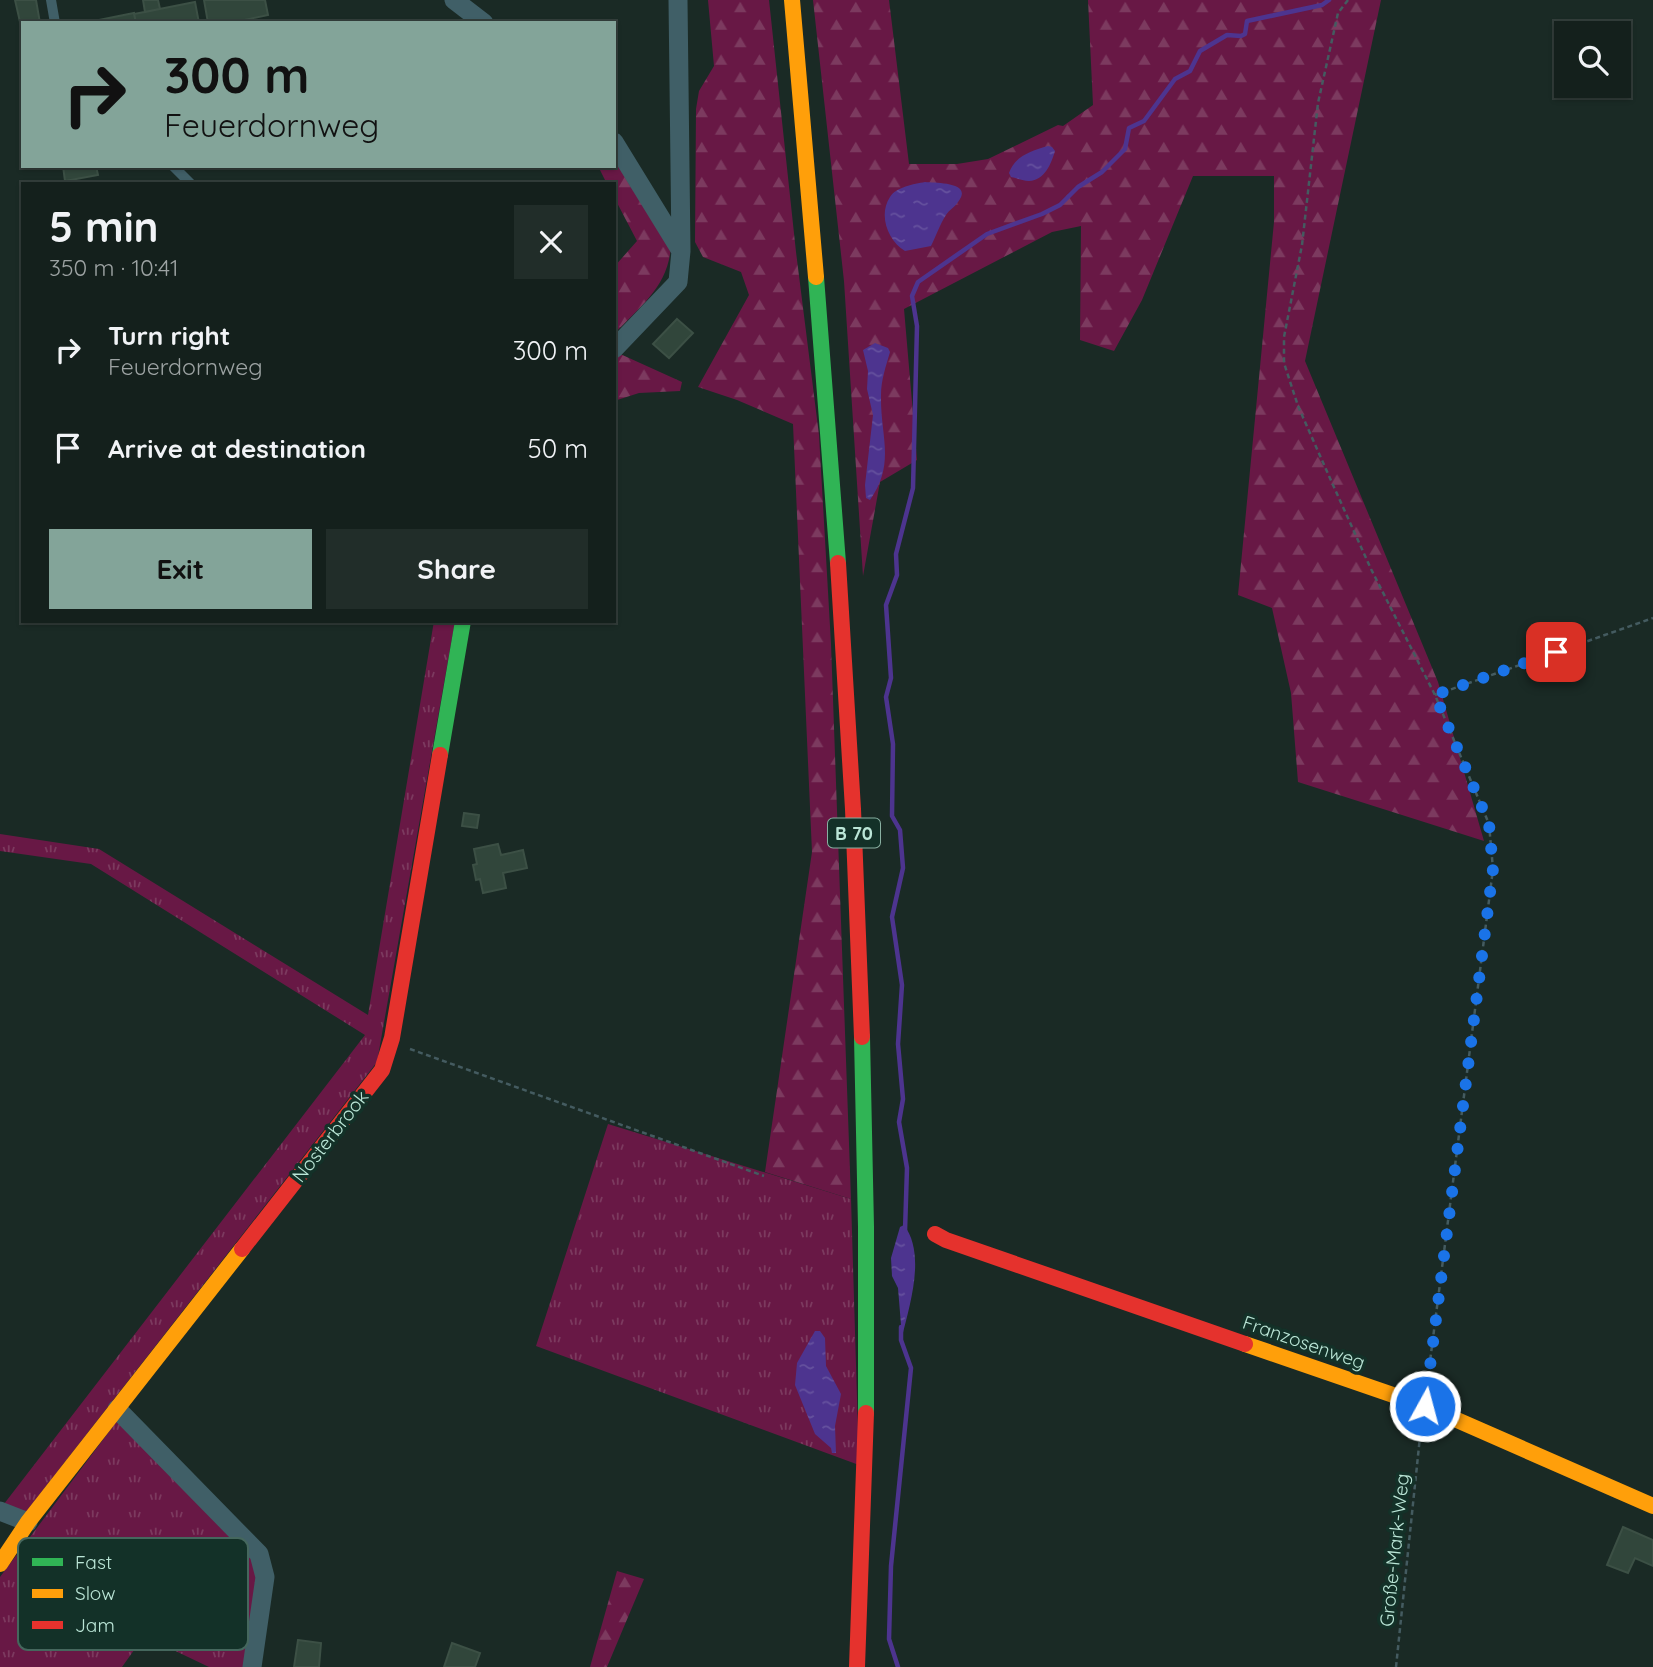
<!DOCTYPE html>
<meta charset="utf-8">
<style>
:root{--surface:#14201c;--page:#212d29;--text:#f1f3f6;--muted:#9da3a3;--line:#333e3b;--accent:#83a499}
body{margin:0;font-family:Quicksand,sans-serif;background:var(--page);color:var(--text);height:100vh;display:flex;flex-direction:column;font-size:26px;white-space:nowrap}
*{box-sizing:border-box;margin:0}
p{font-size:23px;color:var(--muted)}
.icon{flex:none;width:38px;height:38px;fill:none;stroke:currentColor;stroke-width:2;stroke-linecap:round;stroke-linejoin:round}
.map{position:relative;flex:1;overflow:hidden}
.drawer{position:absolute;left:21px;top:182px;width:595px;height:441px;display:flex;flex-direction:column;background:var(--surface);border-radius:0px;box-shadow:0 2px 5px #0004,0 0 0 2px var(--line)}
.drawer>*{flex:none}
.banner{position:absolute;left:21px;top:21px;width:595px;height:147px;border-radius:0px;box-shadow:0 2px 5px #0004,0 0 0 2px var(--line);background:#83a499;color:#111;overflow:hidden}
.controls{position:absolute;left:1554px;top:21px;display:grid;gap:14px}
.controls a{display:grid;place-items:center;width:77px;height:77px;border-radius:0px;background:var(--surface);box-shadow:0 2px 5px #0004,0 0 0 2px var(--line);font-size:35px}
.pin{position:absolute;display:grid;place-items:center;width:60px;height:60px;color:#fff;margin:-30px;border-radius:14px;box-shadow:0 4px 10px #0006}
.me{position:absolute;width:77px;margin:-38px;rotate:7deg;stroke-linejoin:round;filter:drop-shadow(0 0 5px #0008)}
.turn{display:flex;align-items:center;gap:24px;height:147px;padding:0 28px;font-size:32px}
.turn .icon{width:91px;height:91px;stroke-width:2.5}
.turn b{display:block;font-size:49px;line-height:60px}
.round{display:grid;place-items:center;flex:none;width:74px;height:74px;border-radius:0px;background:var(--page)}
.summary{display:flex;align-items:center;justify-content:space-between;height:119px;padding:0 28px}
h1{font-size:42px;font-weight:800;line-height:52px}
.action{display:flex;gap:14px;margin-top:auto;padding:14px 28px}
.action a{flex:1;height:80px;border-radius:0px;background:var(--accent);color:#111;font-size:28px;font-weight:800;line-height:80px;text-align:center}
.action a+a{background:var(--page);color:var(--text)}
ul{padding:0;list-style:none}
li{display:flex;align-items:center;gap:21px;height:98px;padding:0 28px}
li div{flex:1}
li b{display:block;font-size:26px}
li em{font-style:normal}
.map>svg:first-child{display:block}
.grass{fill:url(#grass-tufts)}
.forest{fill:url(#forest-firs)}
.water{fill:url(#water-ripples)}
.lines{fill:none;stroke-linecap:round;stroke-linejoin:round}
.stream{stroke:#4d348f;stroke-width:4.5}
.building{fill:#31463b;stroke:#3c5045;stroke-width:2}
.path{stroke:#445b60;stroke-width:2.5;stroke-dasharray:5 3.5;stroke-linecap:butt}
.lane{stroke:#405f67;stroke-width:10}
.street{stroke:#405f67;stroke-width:19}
.fast{stroke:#30b455;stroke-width:16}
.slow{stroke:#ff9f0a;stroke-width:16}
.jam{stroke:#e5322d;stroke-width:16}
.route{stroke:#1a73e8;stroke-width:12;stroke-dasharray:0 21.6}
.labels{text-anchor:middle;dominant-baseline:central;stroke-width:7;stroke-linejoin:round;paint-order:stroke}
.shield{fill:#133128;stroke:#89b0a2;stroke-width:2}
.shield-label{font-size:18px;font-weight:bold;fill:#bbe6d7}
.street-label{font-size:19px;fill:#bbe6d7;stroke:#133128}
.key{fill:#133128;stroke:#45675d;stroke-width:2}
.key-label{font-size:19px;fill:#bbe6d7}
</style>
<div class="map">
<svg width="1653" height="1667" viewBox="0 0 1653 1667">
<defs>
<pattern id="grass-tufts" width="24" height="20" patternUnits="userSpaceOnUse" patternTransform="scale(1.75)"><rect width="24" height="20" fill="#681845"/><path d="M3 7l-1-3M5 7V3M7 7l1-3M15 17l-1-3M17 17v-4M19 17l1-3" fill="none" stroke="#7c3a5f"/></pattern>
<pattern id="forest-firs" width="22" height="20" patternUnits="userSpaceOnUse" patternTransform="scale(1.75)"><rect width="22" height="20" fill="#681845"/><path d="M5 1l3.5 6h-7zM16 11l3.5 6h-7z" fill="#7c3a5f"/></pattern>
<pattern id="water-ripples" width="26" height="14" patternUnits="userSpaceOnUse" patternTransform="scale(1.75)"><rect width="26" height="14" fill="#4d348f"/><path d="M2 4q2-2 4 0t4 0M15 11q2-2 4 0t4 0" fill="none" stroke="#65519e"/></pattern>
</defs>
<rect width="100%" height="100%" fill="#1a2a25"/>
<path class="grass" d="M434 621H455L377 1062 25 1513 4 1504 365 1035 91 864 0 851V834L99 849 368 1015Z
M608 1124 851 1199 859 1465 536 1346Z
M117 1421 254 1557 258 1578 245 1667H209L144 1636 122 1667H0V1577Z"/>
<path class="forest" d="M708 0H769L796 252 819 435 831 644 851 1199 765 1172 812 852 793 424 737 400 698 387 749 295 741 272 703 257 695 242 696 109 699 91 714 66Z
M813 0H889L909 164H957L988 159 1058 125 1063 126 1093 105 1088 0H1381L1305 361 1438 682 1484 841 1298 782 1291 693 1272 608 1238 595 1274 222V176H1193L1142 300 1114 351 1080 340 1081 226 1052 232 904 309 917 460 880 482 863 576 844 281Z
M614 154 671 239C672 283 642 305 614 334V267L637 241 614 197V184H607L598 166H614Z
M618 353 682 382 680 391 639 393 614 401V356Z
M617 1571 644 1579 607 1667H590Z"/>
<path class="water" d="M1048 146 1052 147 1055 151C1051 164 1045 180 1029 181 1023 181 1017 178 1011 177L1009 173C1015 156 1031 151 1048 146Z
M925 182C936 183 974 182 958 202 955 207 949 210 946 215 940 224 936 236 931 246L905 251C888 241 878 215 890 197 896 187 914 184 925 182Z
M875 343 888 348 890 352C886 366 881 380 881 395 880 436 896 463 870 500L866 498 865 485 873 415 867 389 868 371 863 350Z
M904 1225C926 1254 910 1304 902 1337L898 1288 892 1276 891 1258 900 1227Z
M815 1331H820L825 1338 826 1366 841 1394 835 1426 836 1453H832L831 1448 815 1434 795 1385 797 1363Z"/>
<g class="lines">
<path class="stream" d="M905 1231 907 1168 899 1122 903 1099 898 1044 902 985 892 917 903 868 900 830 892 816 893 744 886 697 891 678 886 605 897 575 896 554 913 488 917 326 912 296 918 282 987 234 1042 214 1060 205 1078 187 1102 172 1125 149 1129 128 1144 121 1175 79 1190 71 1200 51 1227 35 1241 36 1245 34 1247 21 1322 5 1329 0
M898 1667 889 1639 891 1566 911 1368 901 1340V1327"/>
</g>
<path class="building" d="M15 0H36L40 23H23V35Z
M143 0H158L160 9 145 12Z
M204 0H265L268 15 230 23H208Z
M195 2 199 23H136L134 14Z
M134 13 136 23H84Z
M63 166H96L98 175 65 181Z
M677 319 693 333 669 358 653 344Z
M464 813 479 815 477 828 462 826Z
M498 844 501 855 523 850 527 868 503 873 506 888 483 893 480 879 476 880 473 865 477 864 474 849Z
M1623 1527 1653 1540V1566L1635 1558 1628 1573 1607 1565Z
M298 1640 321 1643 319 1667H294Z
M452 1643 480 1653 475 1667H444Z"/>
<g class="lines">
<path class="path" d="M1348 0 1338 13 1318 103 1302 245 1284 337V363L1298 406 1333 485 1371 569 1435 695 1489 824 1493 869 1427 1385
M1435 695 1653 618
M410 1049 764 1176
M1396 1667 1421 1427"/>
<path class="lane" d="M51 0 55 23
M173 166 191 184"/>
<path class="street" d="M454 0 484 23
M678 0 681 251
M614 142 681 251 678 282 614 349
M117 1409 259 1554 265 1577 252 1667
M0 1511 28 1522"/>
<path class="fast" d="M816 277 838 563
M440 755 463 621
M862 1037 866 1227V1413"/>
<path class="slow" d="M792 0 816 277
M1245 1344 1425 1406 1653 1506
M0 1564 28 1522 242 1249"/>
<path class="jam" d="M838 563 853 809 862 1037
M935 1234 946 1240 1245 1344
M242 1249 382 1070 392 1038 440 755
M857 1667 866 1413"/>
</g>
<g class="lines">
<path class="route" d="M1425 1406 1493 869 1489 824 1435 695 1556 652"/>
</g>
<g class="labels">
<rect class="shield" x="828" y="818.5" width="52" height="29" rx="5"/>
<g class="shield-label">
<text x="854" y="833">B 70</text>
</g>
<g class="street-label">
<text transform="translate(330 1136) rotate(-52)">Nosterbrook</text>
<text transform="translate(1304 1342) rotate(19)">Franzosenweg</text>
<text transform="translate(1394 1550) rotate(-84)">Große-Mark-Weg</text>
</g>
</g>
<rect x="18" y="1538" width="230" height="112" rx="10" class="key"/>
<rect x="32" y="1558" width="31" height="8" fill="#30b455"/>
<rect x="32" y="1589" width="31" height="9" fill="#ff9f0a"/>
<rect x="32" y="1621" width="31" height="8" fill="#e5322d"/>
<g class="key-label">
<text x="75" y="1569">Fast</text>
<text x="75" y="1600">Slow</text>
<text x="75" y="1632">Jam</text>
</g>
</svg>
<div class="controls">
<a><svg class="icon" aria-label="search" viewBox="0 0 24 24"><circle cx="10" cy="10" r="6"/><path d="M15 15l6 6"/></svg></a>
</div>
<div class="pin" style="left:1556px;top:652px;background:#d93025"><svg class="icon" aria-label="arrive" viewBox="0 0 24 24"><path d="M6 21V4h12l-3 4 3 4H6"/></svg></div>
<svg class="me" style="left:1425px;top:1406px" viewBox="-20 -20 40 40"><circle r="17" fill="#1a73e8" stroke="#fff" stroke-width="3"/><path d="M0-11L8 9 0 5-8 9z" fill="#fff"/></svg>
<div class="banner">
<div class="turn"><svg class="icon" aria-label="right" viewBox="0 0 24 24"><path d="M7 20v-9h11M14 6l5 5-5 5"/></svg><div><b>300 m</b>Feuerdornweg</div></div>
</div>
<section class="drawer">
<div class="summary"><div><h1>5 min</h1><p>350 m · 10:41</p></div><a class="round"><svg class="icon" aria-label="close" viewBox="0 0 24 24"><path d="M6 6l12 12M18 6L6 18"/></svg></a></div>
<ul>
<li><svg class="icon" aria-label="right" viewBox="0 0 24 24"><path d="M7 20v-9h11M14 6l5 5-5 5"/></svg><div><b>Turn right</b><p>Feuerdornweg</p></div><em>300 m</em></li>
<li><svg class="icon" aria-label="arrive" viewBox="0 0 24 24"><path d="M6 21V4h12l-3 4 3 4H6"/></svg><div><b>Arrive at destination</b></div><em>50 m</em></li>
</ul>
<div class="action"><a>Exit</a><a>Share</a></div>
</section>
</div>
